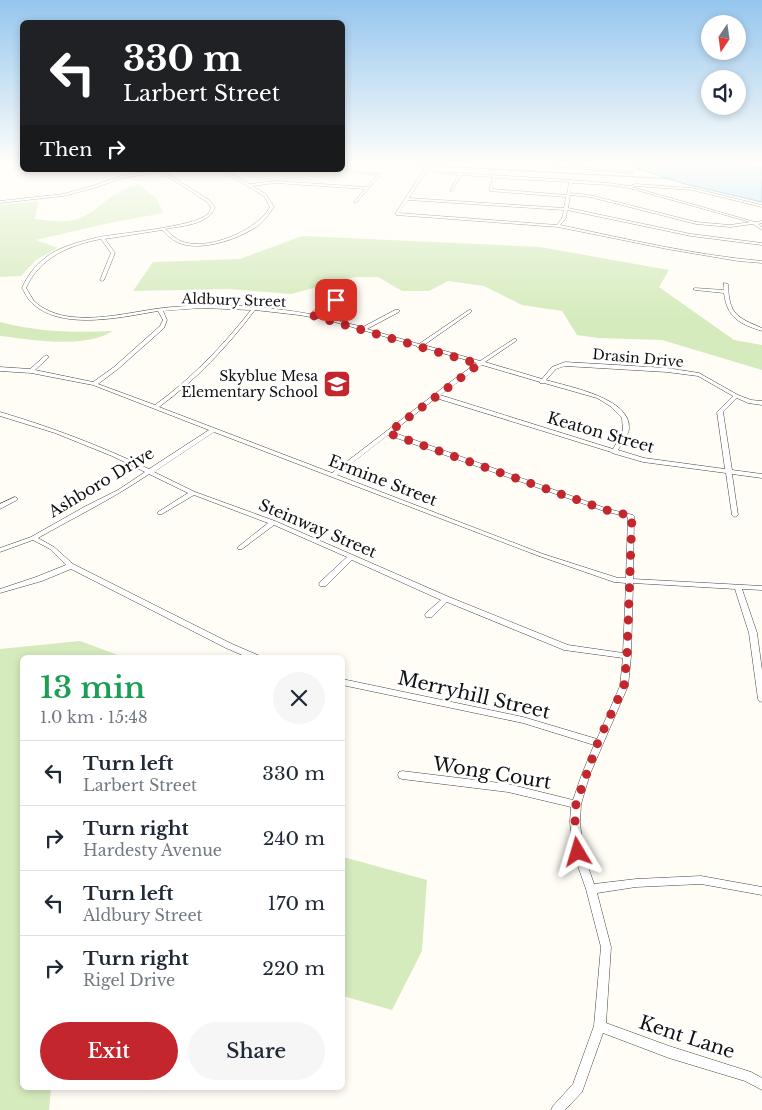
<!DOCTYPE html>
<meta charset="utf-8">
<style>
:root{--surface:#fff;--page:#f6f6f7;--text:#1f2937;--muted:#747a83;--line:#e0e1e3;--accent:#c4262e}
body{margin:0;font-family:"Libre Baskerville",serif;background:var(--page);color:var(--text);height:100vh;display:flex;flex-direction:column;font-size:19px;white-space:nowrap}
*{box-sizing:border-box;margin:0}
p{font-size:16px;color:var(--muted)}
.icon{flex:none;width:28px;height:28px;fill:none;stroke:currentColor;stroke-width:2;stroke-linecap:round;stroke-linejoin:round}
.map{position:relative;flex:1;overflow:hidden}
.details{position:absolute;left:20px;top:655px;width:325px;height:435px;display:flex;flex-direction:column;background:var(--surface);border-radius:8px;box-shadow:0 2px 8px #0003}
.details>*{flex:none}
.banner{position:absolute;left:20px;top:20px;width:325px;height:152px;border-radius:8px;box-shadow:0 2px 8px #0003;background:#202124;color:#fff;overflow:hidden}
.needle{width:32px;rotate:193deg}
.buttons{position:absolute;left:701px;top:15px;display:grid;gap:10px}
.buttons a{display:grid;place-items:center;width:45px;height:45px;border-radius:50%;background:var(--surface);box-shadow:0 2px 8px #0003;font-size:25px}
.pin{position:absolute;display:grid;place-items:center;width:42px;height:42px;color:#fff;margin:-21px;border-radius:10px;box-shadow:0 2px 8px #0006}
.me{position:absolute;width:55px;margin:-28px;rotate:353deg;stroke-linejoin:round;filter:drop-shadow(0 0 4px #0008)}
.turn{display:flex;align-items:center;gap:18px;height:105px;padding:0 20px;font-size:22px}
.turn .icon{width:65px;height:65px;stroke-width:2.5}
.turn b{display:block;font-size:35px;line-height:42px}
.then{display:flex;align-items:center;height:48px;padding:0 20px;background:#0003;gap:10px;font-size:19px}
.round{display:grid;place-items:center;flex:none;width:52px;height:52px;border-radius:26px;background:var(--page)}
.headline{display:flex;align-items:center;justify-content:space-between;height:85px;padding:0 20px}
h1{font-size:30px;font-weight:600;line-height:38px;color:#1e9e55}
.action{display:flex;gap:10px;margin-top:auto;padding:10px 20px}
.action a{flex:1;height:58px;border-radius:30px;background:var(--accent);color:#fff;font-size:20px;font-weight:600;line-height:58px;text-align:center}
.action a+a{background:var(--page);color:var(--text)}
ul{padding:0;list-style:none}
li{display:flex;align-items:center;gap:15px;height:65px;padding:0 20px;border-top:1px solid var(--line)}
li div{flex:1}
li b{display:block;font-size:19px}
li em{font-style:normal}
.map>svg:first-child{display:block}
.green{fill:#d5ebbd}
.water{fill:#b9e0f7;stroke:#3f96cf}
.lines{fill:none;stroke-linecap:round;stroke-linejoin:round}
.stream{stroke:#3f96cf;stroke-width:1}
.minor-casing{stroke:#444;stroke-width:1}
.minor{fill:#fff;fill-rule:evenodd}
.route{stroke:#c4262e;stroke-width:9;stroke-dasharray:0 16.2}
.labels{text-anchor:middle;dominant-baseline:central;stroke-width:5;stroke-linejoin:round;paint-order:stroke}
.far-street-label{font-size:14px;fill:#111;stroke:#fff}
.far-poi-label{font-size:14px;fill:#111;stroke:#fff;text-anchor:end}
.street-label{font-size:16px;fill:#111;stroke:#fff}
.near-street-label{font-size:19px;fill:#111;stroke:#fff}
</style>
<div class="map">
<svg width="762" height="1110" viewBox="0 0 762 1110">
<rect width="100%" height="100%" fill="#fffdf5"/>
<path class="green" d="M139 185 156 198 164 213 109 223 36 240 58 248 36 260 21 276 0 277V205L37 201 38 203 35 219C49 221 65 223 78 219 100 211 113 188 139 185Z
M302 236 540 247 669 270 659 287 734 340 762 345V370L662 340 598 338 577 335 562 311 522 305 484 286 448 281 429 291H402L378 277H354L291 294 229 289 133 291 153 262 240 259Z
M0 322C38 332 75 333 113 331 84 349 34 340 0 336Z
M80 641 123 657 22 658V1088H51L49 1110H0V649Z
M343 857 427 880 422 951 392 1010 343 996Z"/>
<path class="water" d="M624 164H744L762 168V202L685 184Z"/>
<g class="lines">
<path class="stream" d="M401 164 673 179"/>
<g class="minor-casing">
<path id="minor" d="M418 164H421L427 169 443 172 571 180 609 183 629 186 636 184 692 188 762 205V207L692 190 636 186 632 187 755 222 762 221V223L758 224 762 227V230L753 224 730 227 696 224 590 197 570 195 568 208 691 234 762 243V245L691 236 567 210 566 218 560 225C627 239 694 255 762 261V263L738 261 667 249 558 227 396 215 395 214 421 174 428 171H425ZM432 172 458 175 450 191H452L461 175 493 177 489 191 566 197 564 208 409 198 423 176ZM496 178 569 182 567 195 492 189ZM572 183 609 185 629 188 750 222 730 225 696 222 590 195 570 193ZM408 200 564 210 562 218 557 225 399 213Z
M532 164H548L633 172 631 173Z
M342 169 381 174 356 203 354 202 365 189 276 183 252 186 266 194 274 207C269 214 265 220 259 225 240 239 199 253 177 242 171 239 166 234 162 230L105 239 115 253 104 280 102 281 100 280 111 253 101 239C70 245 40 257 26 288 29 292 31 297 34 301 42 309 55 314 65 316 101 322 137 310 172 307 217 303 265 306 310 314L321 305 348 295H350V297L325 307 314 315 363 327 395 310H399V312L367 329 419 344 469 310H471V312L424 345 480 361 514 339H516V341L485 362 542 379 552 367 565 362 667 368 699 373 738 395 751 400 762 401V405L748 403 737 398 723 412 732 470 762 474V478L732 474 738 515 735 517 732 515 726 473 643 462 612 453 611 452 436 398 392 432 608 509 633 515 634 516 633 579 762 586V590L742 589 757 633 762 670V702L759 701 758 699 749 633 735 589 633 583 631 656 628 686 590 774 581 804 580 822 583 852 594 884 636 879 701 876 762 887V895L701 884 636 887 597 893 611 947 606 1023 669 1046 751 1072 762 1078V1090L745 1081 669 1058 603 1033 582 1092 565 1110H551L553 1106 573 1084 594 1026 601 947 586 889 573 852 570 822 571 807 508 792 402 779 399 778 398 775 399 772 402 771 508 784 573 800 582 774 594 745 523 723 342 685V679L523 717 597 739 620 686 623 658 564 650 447 602 432 617H426L425 615 426 613 441 600 352 560 326 586H320L319 584 320 582 347 557 274 525 242 549H238L237 548 238 547 268 523 194 495 162 514H158L157 513 158 512 188 493 149 474C114 498 75 517 38 538L54 547 73 564 232 644 260 656 261 658H249L226 648 71 569 42 581 0 593V589L36 577 66 565 50 549 33 540 0 552V548L31 537 84 507 118 490 145 472 112 456 55 433 0 416V412C51 427 101 446 149 469L209 430 93 385 31 373 0 371V367L30 369 46 355 48 356V358L35 370 93 382 114 367 160 326 163 320 158 311C122 317 63 331 33 304 28 300 25 293 22 288 28 274 38 262 52 253 66 245 83 241 99 237 121 233 194 227 208 214 210 211 210 210 211 207L207 202 161 172 122 178 94 188 63 196 0 203V201L63 194 92 186 121 176 162 170 209 200 215 207C209 225 181 226 165 229 170 233 175 239 181 241 202 250 237 237 254 224 261 219 266 214 270 207L264 196 221 170H225L249 184 276 181 367 187 377 175 340 170H342ZM202 308 251 310C223 346 192 378 155 405L98 384 118 369 164 328 167 320 163 311ZM255 310 299 315 328 320 417 346V347H421L477 363 453 380 332 473 159 407C196 380 227 347 255 310ZM482 365 540 382V383H544L597 398 610 406 622 418 623 431 613 449 440 395ZM565 366 667 372 698 376 733 396 717 412 725 469 644 458 618 450C621 444 628 436 629 429 632 398 569 387 546 380L556 369ZM214 432 539 556 614 582 626 583 623 653 568 645 449 597 275 521 195 492 154 472ZM388 435 604 511 628 517 626 578H618L543 554 337 475Z
M724 283 728 284C729 314 736 317 762 328V331C740 324 727 318 724 293L695 290 693 289 695 288 724 290Z
M15 497 17 498 18 499 17 500 0 509V504Z"/>
</g>
<use href="#minor" class="minor"/>
</g>
<linearGradient id="sky" x2="0" y2="1"><stop stop-color="#95c6ee"/><stop offset="0.51" stop-color="#fffefa"/><stop offset="1" stop-color="#fffefa" stop-opacity="0"/></linearGradient>
<rect width="762" height="320" fill="url(#sky)"/>
<g class="lines">
<path class="route" d="M336 300 311 315 479 364 388 433 606 510 632 516 627 656 624 686 598 742 576 804 575 822 578 852"/>
</g>
<defs>
<g id="school-square" transform="scale(1.4375)"><rect x="-9" y="-9" width="18" height="18" rx="4" fill="#c4262e" stroke="#fff"/><path d="M0-5L7-2L0 1L-7-2ZM-4 1L0 2.5L4 1V4Q0 6-4 4Z" fill="#fff"/></g>
</defs>
<g fill-rule="evenodd">
<use href="#school-square" x="337" y="384"/>
</g>
<g class="labels">
<g class="far-street-label">
<text transform="translate(234 300) rotate(2)">Aldbury Street</text>
<text transform="translate(638 358) rotate(5)">Drasin Drive</text>
</g>
<g class="far-poi-label">
<text x="318" y="376">Skyblue Mesa<tspan x="318" dy="16">Elementary School</tspan></text>
</g>
<g class="street-label">
<text transform="translate(601 432) rotate(16)">Keaton Street</text>
<text transform="translate(383 480) rotate(21)">Ermine Street</text>
<text transform="translate(101 482) rotate(-31)">Ashboro Drive</text>
<text transform="translate(318 528) rotate(23)">Steinway Street</text>
</g>
<g class="near-street-label">
<text transform="translate(474 695) rotate(13)">Merryhill Street</text>
<text transform="translate(492 773) rotate(9)">Wong Court</text>
<text transform="translate(687 1037) rotate(18)">Kent Lane</text>
</g>
</g>
</svg>
<div class="buttons">
<a><svg class="needle" viewBox="-14 -14 28 28"><path d="M0-13l5 13h-10z" fill="#e53935"/><path d="M0 13l5-13h-10z" fill="#747a83"/></svg></a>
<a><svg class="icon" aria-label="sound" viewBox="0 0 24 24"><path d="M4 9h4l5-4v14l-5-4H4zM17 9q2 3 0 6"/></svg></a>
</div>
<div class="pin" style="left:336px;top:300px;background:#d93025"><svg class="icon" aria-label="arrive" viewBox="0 0 24 24"><path d="M6 21V4h12l-3 4 3 4H6"/></svg></div>
<svg class="me" style="left:578px;top:852px" viewBox="-20 -20 40 40"><path d="M0-17L14 15 0 8-14 15z" fill="#c4262e" stroke="#fff" stroke-width="4"/></svg>
<div class="banner">
<div class="turn"><svg class="icon" aria-label="left" viewBox="0 0 24 24"><path d="M17 20v-9H6M10 6l-5 5 5 5"/></svg><div><b>330 m</b>Larbert Street</div></div>
<div class="then">Then<svg class="icon" aria-label="right" viewBox="0 0 24 24"><path d="M7 20v-9h11M14 6l5 5-5 5"/></svg></div>
</div>
<section class="details">
<div class="headline"><div><h1>13 min</h1><p>1.0 km · 15:48</p></div><a class="round"><svg class="icon" aria-label="close" viewBox="0 0 24 24"><path d="M6 6l12 12M18 6L6 18"/></svg></a></div>
<ul>
<li><svg class="icon" aria-label="left" viewBox="0 0 24 24"><path d="M17 20v-9H6M10 6l-5 5 5 5"/></svg><div><b>Turn left</b><p>Larbert Street</p></div><em>330 m</em></li>
<li><svg class="icon" aria-label="right" viewBox="0 0 24 24"><path d="M7 20v-9h11M14 6l5 5-5 5"/></svg><div><b>Turn right</b><p>Hardesty Avenue</p></div><em>240 m</em></li>
<li><svg class="icon" aria-label="left" viewBox="0 0 24 24"><path d="M17 20v-9H6M10 6l-5 5 5 5"/></svg><div><b>Turn left</b><p>Aldbury Street</p></div><em>170 m</em></li>
<li><svg class="icon" aria-label="right" viewBox="0 0 24 24"><path d="M7 20v-9h11M14 6l5 5-5 5"/></svg><div><b>Turn right</b><p>Rigel Drive</p></div><em>220 m</em></li>
</ul>
<div class="action"><a>Exit</a><a>Share</a></div>
</section>
</div>
